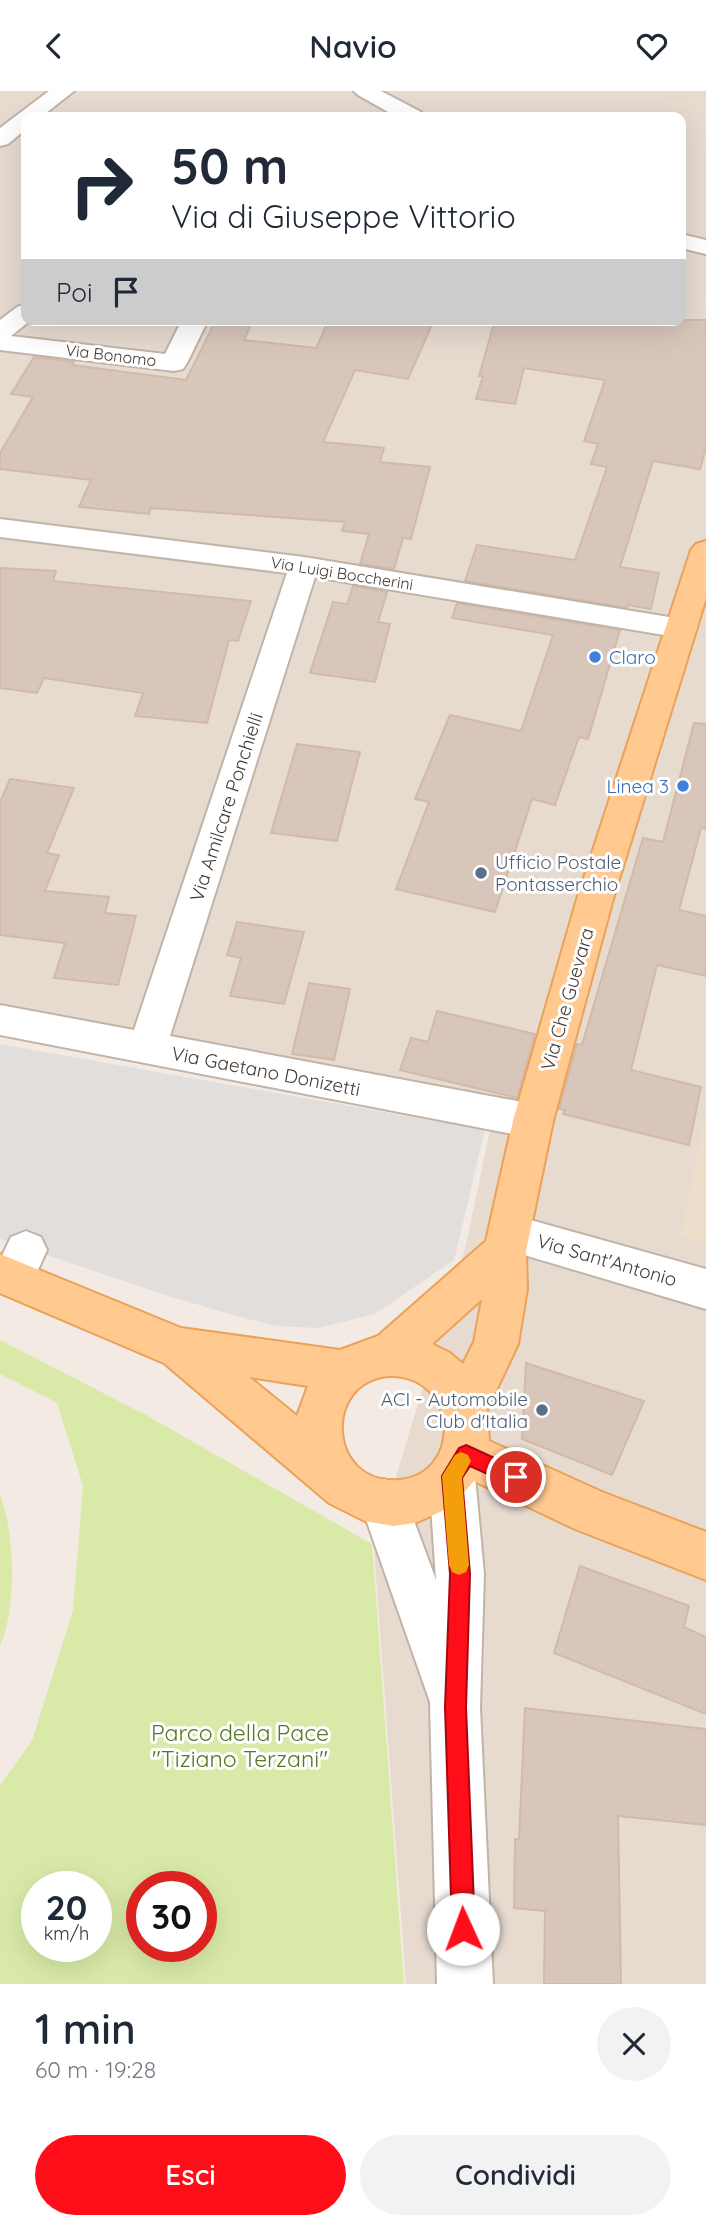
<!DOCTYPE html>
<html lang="it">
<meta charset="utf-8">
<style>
:root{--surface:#fff;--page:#f2f2f3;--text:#1f2937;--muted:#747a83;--accent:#ff0d18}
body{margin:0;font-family:Quicksand,sans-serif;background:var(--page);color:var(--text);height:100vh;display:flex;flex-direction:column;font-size:26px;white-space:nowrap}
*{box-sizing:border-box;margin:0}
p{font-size:23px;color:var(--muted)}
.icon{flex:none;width:38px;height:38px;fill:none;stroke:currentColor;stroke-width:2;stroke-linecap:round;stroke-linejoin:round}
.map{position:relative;height:1893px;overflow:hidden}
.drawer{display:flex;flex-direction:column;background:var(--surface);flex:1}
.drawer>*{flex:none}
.hud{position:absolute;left:21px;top:21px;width:665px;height:214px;border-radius:14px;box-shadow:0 7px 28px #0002;background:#fff;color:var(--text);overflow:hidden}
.speed{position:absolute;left:21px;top:1780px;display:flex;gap:14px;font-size:35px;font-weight:700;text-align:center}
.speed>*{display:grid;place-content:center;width:91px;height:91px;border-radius:50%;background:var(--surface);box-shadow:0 7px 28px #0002;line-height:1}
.speed small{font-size:18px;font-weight:400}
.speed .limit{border:10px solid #d22;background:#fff;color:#111}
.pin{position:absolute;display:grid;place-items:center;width:60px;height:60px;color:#fff;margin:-30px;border:4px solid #fff;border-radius:50%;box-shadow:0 2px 7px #0007}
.me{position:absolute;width:77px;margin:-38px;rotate:358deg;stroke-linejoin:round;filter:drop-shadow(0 0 5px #0008)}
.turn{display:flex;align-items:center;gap:24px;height:147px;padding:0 35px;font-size:32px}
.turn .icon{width:91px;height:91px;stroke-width:2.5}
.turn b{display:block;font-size:49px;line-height:60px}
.then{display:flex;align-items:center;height:66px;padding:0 35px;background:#0003;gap:14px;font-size:26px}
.round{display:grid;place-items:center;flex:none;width:74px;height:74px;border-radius:37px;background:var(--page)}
.head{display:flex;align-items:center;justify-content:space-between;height:119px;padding:0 35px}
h1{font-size:42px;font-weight:600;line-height:52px}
.button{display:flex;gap:14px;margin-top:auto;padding:14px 35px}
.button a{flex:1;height:80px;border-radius:42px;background:var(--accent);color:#fff;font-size:28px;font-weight:600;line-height:80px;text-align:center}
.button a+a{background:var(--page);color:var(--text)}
header{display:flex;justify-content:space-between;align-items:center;height:91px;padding:0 35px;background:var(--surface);font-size:32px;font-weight:600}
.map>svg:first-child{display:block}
.residential{fill:#e7dbd0;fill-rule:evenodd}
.education{fill:#edddcb}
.green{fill:#d9eaa8;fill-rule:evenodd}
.parking{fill:#e2dedc}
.building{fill:#d8c6ba;stroke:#d0baaa;stroke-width:2}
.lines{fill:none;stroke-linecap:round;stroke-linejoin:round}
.minor-casing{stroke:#c1b3a8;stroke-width:4}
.major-casing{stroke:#eaa259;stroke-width:4}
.minor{fill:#fff;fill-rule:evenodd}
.major{fill:#ffc98f;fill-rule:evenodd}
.route{fill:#ff0d18;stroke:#a60810;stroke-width:2}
.slow{fill:#f59e0b}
.shop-dot{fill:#3f7fe0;stroke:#fff;stroke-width:2.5}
.service-dot{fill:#5c6f8a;stroke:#fff;stroke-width:2.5}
.labels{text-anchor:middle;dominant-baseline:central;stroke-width:6;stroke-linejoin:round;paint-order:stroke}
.far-street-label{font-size:16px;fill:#443a33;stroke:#fff}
.shop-label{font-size:19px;fill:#366cbe;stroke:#fff;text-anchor:start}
.street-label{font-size:19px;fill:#443a33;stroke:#fff}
.service-label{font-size:19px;fill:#4e5e75;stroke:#fff;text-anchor:start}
.near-park-label{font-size:23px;fill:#547923;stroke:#fff}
</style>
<header><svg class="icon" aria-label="back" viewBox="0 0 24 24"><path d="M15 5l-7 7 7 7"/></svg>Navio<svg class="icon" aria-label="heart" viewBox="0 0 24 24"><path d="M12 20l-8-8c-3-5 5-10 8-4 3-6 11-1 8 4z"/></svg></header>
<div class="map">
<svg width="706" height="1893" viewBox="0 0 706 1893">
<rect width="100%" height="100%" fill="#f3ebe3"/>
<path class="residential" d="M0 0H706V1893H406L374 1458 465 1158 491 1035 0 945ZM26 26H681V229H26Z"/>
<path class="education" d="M706 1021V1152L681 1145Z"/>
<path class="green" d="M0 1249 146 1324 372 1453 404 1893H0V1694L32 1650 73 1519 83 1395 57 1312 0 1283ZM37 1796H96V1855H37ZM142 1796H201V1855H142Z
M0 1404C15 1441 17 1518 0 1555Z"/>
<path class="parking" d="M0 953 485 1039 454 1169 375 1223 318 1237 276 1235 244 1227 168 1205 0 1148Z"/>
<path class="building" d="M216 229H253L244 249 316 257 329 229H434L408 288 355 279 323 351 384 357 380 371 430 376 411 448 403 447 394 478 360 473 369 443 342 440 345 431 151 417 149 423 79 416 91 389 0 378V362L33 306 11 303 34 266 74 271 72 274 186 289Z
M495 229H706V357L700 378 653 370 620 476 659 482 651 518 628 514 627 517 465 490 477 454 575 469 607 376 591 373 598 353 584 350 605 289 524 277 515 313 476 308 483 285H479Z
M0 477 56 480 53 490 251 510 238 550 229 549 207 632 135 625 143 602 44 587 37 602 0 597Z
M353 495 387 501 378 531 390 533 375 591 310 582 333 511 347 513Z
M457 512 620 539 588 648 579 646 555 714 532 708 495 821 396 798 429 711 415 708 450 624 521 640 553 544 452 527Z
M694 632 706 633V738L701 737 679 819 706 825V885L657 874 631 979 701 996 689 1054 563 1023 565 1019 559 1018 577 953 582 954 643 747 663 751Z
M297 653 360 661 337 750 271 742Z
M10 688 74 697 47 762 59 764 45 800 109 806 105 822 136 825 118 894 54 887 65 852 0 844V711Z
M237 831 304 841 284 913 230 905 241 867 227 864Z
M309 892 350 898 334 969 292 963Z
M437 920 535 943 517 1007 400 979 411 947 428 951Z
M526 1272 644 1310 612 1384 522 1348Z
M580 1475 689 1515 684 1536 706 1546V1623L554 1562Z
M525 1617 706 1638V1734L618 1725 621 1893H544L545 1820 514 1817 515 1748H519Z"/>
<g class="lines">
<g class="minor-casing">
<path id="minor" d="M49 0H74L41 26H26V38L8 53 0 55V37Z
M354 0H381L421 21 424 26H397L358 4Z
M681 143 706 149V163L681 157Z
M26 213V229H31L11 245 165 263 182 229H208L187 272 183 278 174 280 0 259V229L17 216Z
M0 428 304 466 693 530 697 537 693 544 682 547 315 486 170 945 533 1013 547 1018 553 1030 547 1042 533 1047 0 944V914L134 939 287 482 0 446Z
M509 1123 706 1178V1218L494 1155 488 1142 494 1129Z
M26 1140 41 1146 47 1159 28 1201 13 1206 0 1201V1169L11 1146Z
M452 1362 468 1369 475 1385 484 1483 480 1616 493 1893H437L430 1611 360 1411 367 1395 384 1388 401 1395 436 1489 429 1385 436 1369Z"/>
</g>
<g class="major-casing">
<path id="major" d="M706 450V507L613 808 553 1030 526 1160 527 1198 518 1253 487 1319 489 1350 602 1401 706 1441V1489L575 1438 474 1390 451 1416 415 1432 393 1435 365 1430 329 1412 164 1272 0 1202V1163L181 1237 340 1259 378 1245 486 1150 513 1030 577 808 691 459 696 453ZM482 1208 474 1251 463 1273 450 1262 432 1253ZM390 1285C458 1284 464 1383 399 1389 327 1395 322 1289 390 1285ZM249 1286 308 1295 297 1325Z"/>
</g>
<use href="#minor" class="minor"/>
<use href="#major" class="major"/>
</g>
<path class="route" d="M466 1354 523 1380 526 1386 523 1393 516 1396 470 1375 462 1387 470 1483 466 1616 475 1838 471 1846 463 1849 455 1846 452 1838 445 1616 450 1483 442 1385 459 1357Z"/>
<path class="slow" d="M461 1361 468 1364 471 1370 462 1387 469 1474 466 1481 459 1484 452 1481 449 1474 442 1385 455 1364Z"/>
<g class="shop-dot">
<circle cx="595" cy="566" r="7"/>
<circle cx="683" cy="695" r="7"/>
</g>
<g class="service-dot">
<circle cx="481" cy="782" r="7"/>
<circle cx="542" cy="1319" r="7"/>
</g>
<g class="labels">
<g class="far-street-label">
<text transform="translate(111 264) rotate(7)">Via Bonomo</text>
<text transform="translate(342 482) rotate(9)">Via Luigi Boccherini</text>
</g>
<g class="shop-label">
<text x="609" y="566">Claro</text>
<text x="669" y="695" text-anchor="end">Linea 3</text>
</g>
<g class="street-label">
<text transform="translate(226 716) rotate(-72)">Via Amilcare Ponchielli</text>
<text transform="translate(567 908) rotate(-74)">Via Che Guevara</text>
<text transform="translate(266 980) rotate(11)">Via Gaetano Donizetti</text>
<text transform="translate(607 1169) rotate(16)">Via Sant'Antonio</text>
</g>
<g class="service-label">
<text x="495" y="771">Ufficio Postale<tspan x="495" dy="22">Pontasserchio</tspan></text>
<text x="528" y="1308" text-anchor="end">ACI - Automobile<tspan x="528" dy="22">Club d'Italia</tspan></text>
</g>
<g class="near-park-label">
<text x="240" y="1641">Parco della Pace<tspan x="240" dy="26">"Tiziano Terzani"</tspan></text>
</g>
</g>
</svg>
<div class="speed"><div>20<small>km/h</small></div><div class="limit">30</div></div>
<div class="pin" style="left:516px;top:1386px;background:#d93025"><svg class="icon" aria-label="arrive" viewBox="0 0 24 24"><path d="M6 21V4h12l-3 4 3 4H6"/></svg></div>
<svg class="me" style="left:463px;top:1838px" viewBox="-20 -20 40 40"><circle r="19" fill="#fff"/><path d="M0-13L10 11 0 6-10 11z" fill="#ff0d18"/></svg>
<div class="hud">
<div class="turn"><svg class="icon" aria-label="right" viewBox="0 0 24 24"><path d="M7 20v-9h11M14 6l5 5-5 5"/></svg><div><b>50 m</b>Via di Giuseppe Vittorio</div></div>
<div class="then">Poi<svg class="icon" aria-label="arrive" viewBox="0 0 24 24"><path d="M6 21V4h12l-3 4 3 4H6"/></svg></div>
</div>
</div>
<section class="drawer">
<div class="head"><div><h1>1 min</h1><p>60 m · 19:28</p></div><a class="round"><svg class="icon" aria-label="close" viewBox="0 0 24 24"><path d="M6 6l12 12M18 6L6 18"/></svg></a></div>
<div class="button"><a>Esci</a><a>Condividi</a></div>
</section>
